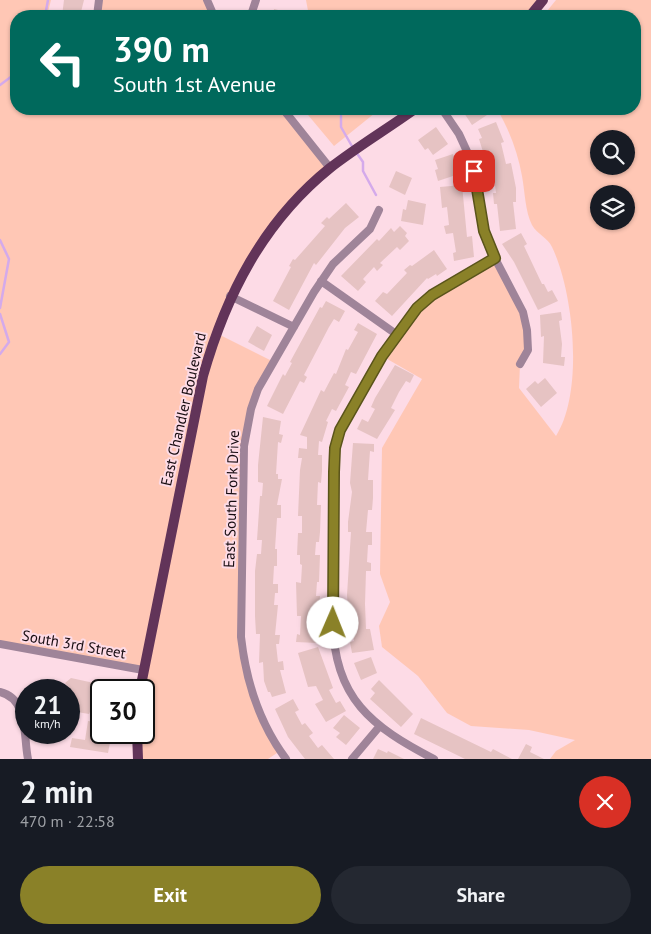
<!DOCTYPE html>
<meta charset="utf-8">
<style>
:root{--surface:#171b24;--page:#242831;--text:#f1f3f6;--muted:#9ea1a6;--accent:#8a8128}
body{margin:0;font-family:"PT Sans",sans-serif;background:var(--page);color:var(--text);height:100vh;display:flex;flex-direction:column;font-size:19px;white-space:nowrap}
*{box-sizing:border-box;margin:0}
p{font-size:16px;color:var(--muted)}
.icon{flex:none;width:28px;height:28px;fill:none;stroke:currentColor;stroke-width:2;stroke-linecap:round;stroke-linejoin:round}
.map{position:relative;height:759px;overflow:hidden}
.details{display:flex;flex-direction:column;background:var(--surface);flex:1}
.details>*{flex:none}
.guide{position:absolute;left:10px;top:10px;width:631px;height:105px;border-radius:20px;box-shadow:0 1px 4px #0004;background:#00695c;color:#fff;overflow:hidden}
.buttons{position:absolute;left:590px;top:130px;display:grid;gap:10px}
.buttons a{display:grid;place-items:center;width:45px;height:45px;border-radius:50%;background:var(--surface);box-shadow:0 1px 4px #0004;font-size:25px}
.speed{position:absolute;left:15px;top:679px;display:flex;gap:10px;font-size:25px;font-weight:700;text-align:center}
.speed>*{display:grid;place-content:center;width:65px;height:65px;border-radius:50%;background:var(--surface);box-shadow:0 1px 4px #0004;line-height:1}
.speed small{font-size:12px;font-weight:400}
.speed .limit{border:2px solid #111;border-radius:8px;background:#fff;color:#111}
.pin{position:absolute;display:grid;place-items:center;width:42px;height:42px;color:#fff;margin:-21px;border-radius:10px;box-shadow:0 2px 8px #0006}
.me{position:absolute;width:55px;margin:-28px;rotate:1deg;stroke-linejoin:round;filter:drop-shadow(0 0 4px #0008)}
.turn{display:flex;align-items:center;gap:18px;height:105px;padding:0 20px;font-size:22px}
.turn .icon{width:65px;height:65px;stroke-width:2.5}
.turn b{display:block;font-size:35px;line-height:42px}
.round{display:grid;place-items:center;flex:none;width:52px;height:52px;border-radius:26px;background:var(--page)}
.head{display:flex;align-items:center;justify-content:space-between;height:85px;padding:0 20px}
h1{font-size:30px;font-weight:700;line-height:38px}
.cta{display:flex;gap:10px;margin-top:auto;padding:10px 20px}
.cta a{flex:1;height:58px;border-radius:30px;background:var(--accent);color:#fff;font-size:20px;font-weight:700;line-height:58px;text-align:center}
.cta a+a{background:var(--page);color:var(--text)}
.map>svg:first-child{display:block}
.green{fill:#ffc7b5;fill-rule:evenodd}
.lines{fill:none;stroke-linecap:round;stroke-linejoin:round}
.stream{stroke:#d4aaeb;stroke-width:2.5}
.building{fill:#e6c3c3}
.minor{stroke:#9f8499;stroke-width:8}
.major{stroke:#623459;stroke-width:10}
.route-casing{stroke:#5a541a;stroke-width:12}
.route{stroke:#8a8128;stroke-width:9}
.labels{text-anchor:middle;dominant-baseline:central;stroke-width:4;stroke-linejoin:round;paint-order:stroke}
.street-label{font-size:15px;fill:#170c10;stroke:#fddbe6}
</style>
<div class="map">
<svg width="651" height="759" viewBox="0 0 651 759">
<rect width="100%" height="100%" fill="#fddbe6"/>
<path class="green" d="M0 0H51L47 16H16V109H283L330 168 259 245 216 333 274 362 258 389 247 427 241 637 248 679 280 751 268 759H138L137 733 144 732 143 670 0 644Z
M99 0H207L214 16H97Z
M306 0H543L530 16H309Z
M556 0H651V759H550L556 751 575 740 529 730 471 726 447 713 418 676 382 647 379 626 390 602 380 574 382 448 422 379 382 356 417 308 495 258 516 295 528 350 520 364 519 388 556 436C584 392 574 293 552 247 548 238 537 234 532 225 525 211 525 192 522 176 518 153 509 129 497 109H635V16H543ZM599 139H626V166H599ZM599 194H626V221H599Z
M303 109H380L334 146Z"/>
<g class="lines">
<path class="stream" d="M45 16 48 0
M0 85 16 73
M341 116V127L353 148
M356 152 363 162V171L376 195
M0 240 9 259 0 308
M0 314 9 342 0 354"/>
</g>
<path class="building" d="M64 0H84L80 16H62Z
M274 9 295 14V16H273Z
M470 109H483L487 115 472 125 464 113Z
M496 122 504 142 501 143 506 164 511 163 516 188V202H513L516 229 500 231 497 204H494L493 193H496L494 177H492L490 168H488L479 139 482 138 478 129Z
M436 127 448 144 433 155 428 148 425 150 418 140Z
M453 154 459 174 438 181 435 170 438 169 435 160Z
M396 171 412 178 405 195 389 187Z
M462 185 467 237 472 236 474 257 454 261 453 253 456 252 453 233 446 234 444 226 449 225 447 207 442 208 440 187Z
M408 200 426 204 423 225 401 221 403 209 406 210Z
M346 203 359 217 345 228 316 265 314 263 289 310 273 301 291 267 289 266 293 259 295 260 325 226 321 223 327 217 329 219Z
M400 226 407 233 405 236 409 241 400 250 397 247 380 263 383 265 377 271 374 267 363 279 366 282 358 291 341 276 377 239 379 241 391 228 394 232Z
M521 233 527 244 524 246 542 284H544L548 292 552 290 558 301 538 310 514 262 502 244Z
M434 250 447 269 437 276 436 274 428 279 427 278 392 316 375 301 383 292 387 294 407 273 404 270 410 265 412 266Z
M326 301 345 311 339 322 334 319 329 327 304 375 307 377 304 383 300 381 283 414 267 406 283 374 285 376 292 363 290 362 320 307 322 308Z
M561 312 562 320 559 321 562 344 561 357H565L564 366 543 363 544 336 541 337 540 315Z
M358 323 377 334 356 374 351 372 345 385 349 387 336 411 332 409 326 421 328 422 322 442 319 441 318 455H322V471L321 483 318 482 317 505H321L320 532 319 542H316L315 555H320L319 582H317L316 596H320L319 607H316L315 621 319 622V634L317 643 296 642 297 634 300 635 301 616H297L296 582 301 583 302 565 300 564V555H297L298 533H302V516H298L300 470 302 458H298L299 448 307 449V437L300 435 321 390 324 392 334 373 336 374 346 349 348 350 358 332 354 330Z
M257 326 272 335 264 351 248 342Z
M395 365 414 375 410 383 406 381 399 392 391 408 395 410 377 439 357 429 362 419 368 422 375 409 371 407 375 398Z
M545 378 557 393 541 407 526 389 535 381 538 384Z
M263 417 281 421 279 434 283 435 281 443 278 442 276 474H278V479H282L277 505H281V518H277L275 549H277V566H274L273 584H278V593H275L274 605H278L275 635H280L279 644H276L278 662 283 661 284 670H280L286 693 272 697 270 692H268L264 681 263 662 259 663 260 634H256L255 616V571L257 554H261L262 540H257L260 496H262L263 483 258 482V465Z
M353 443 374 444V452L370 451 369 465 368 480H373V498L372 510H368L366 532H372V545H368L367 562 371 563V571H366L365 604 366 629H370L374 650 352 653 350 642 354 641 351 622H349L347 595 351 532H348V522L352 492 350 483Z
M318 647 333 688 329 690 336 703 340 701 346 711 326 722 315 704 323 700 316 686 308 687 298 653Z
M371 657 377 673 361 680 354 663Z
M71 678 94 683 100 690 89 714 77 712 71 705 74 693 65 683Z
M379 680 413 714 401 727 370 699 375 693 371 689Z
M293 699 299 710 295 712 302 725 305 723 313 733 309 736 318 748 322 745 334 759H305L288 737 275 709Z
M344 715 360 728 346 745 336 737 340 733 333 728Z
M421 718 491 752 493 749 512 759H465L414 734Z
M88 721 101 723V732H112L108 753 70 747 72 738 85 740Z
M526 744 532 747 530 752 544 759H518Z
M378 749 387 753 388 751 404 759H373Z"/>
<g class="lines">
<path class="minor" d="M207 0 214 16
M252 12 256 0
M97 16 99 0
M283 109 330 168
M442 109 459 134 470 158 488 245 523 312 527 330 528 350 520 364
M321 281 396 334
M230 296 294 327
M0 644 143 670
M0 692C29 699 23 735 28 759
M286 759C259 723 246 681 241 637L244 446 251 409 258 389 314 292 333 264 370 229 379 210
M352 759 379 727
M434 759C372 727 334 698 333 623L335 448 341 430 382 356 417 308 432 295 495 258"/>
<path class="major" d="M530 16 543 0
M140 690 203 376C226 295 263 222 330 168 357 147 387 129 415 109
M137 732 138 759"/>
</g>
<g class="lines">
<g class="route-casing">
<path id="route" d="M333 623 334 472 335 448 340 430 382 356 417 308 432 295 495 258 484 231 474 171"/>
</g>
<use href="#route" class="route"/>
</g>
<g class="labels">
<g class="street-label">
<text transform="translate(183 409) rotate(-77)">East Chandler Boulevard</text>
<text transform="translate(231 499) rotate(-88)">East South Fork Drive</text>
<text transform="translate(74 644) rotate(10)">South 3rd Street</text>
</g>
</g>
</svg>
<div class="buttons">
<a><svg class="icon" aria-label="search" viewBox="0 0 24 24"><circle cx="10" cy="10" r="6"/><path d="M15 15l6 6"/></svg></a>
<a><svg class="icon" aria-label="layers" viewBox="0 0 24 24"><path d="M12 4l9 5-9 5-9-5zM3 14l9 5 9-5"/></svg></a>
</div>
<div class="speed"><div>21<small>km/h</small></div><div class="limit">30</div></div>
<div class="pin" style="left:474px;top:171px;background:#d93025"><svg class="icon" aria-label="arrive" viewBox="0 0 24 24"><path d="M6 21V4h12l-3 4 3 4H6"/></svg></div>
<svg class="me" style="left:333px;top:623px" viewBox="-20 -20 40 40"><circle r="19" fill="#fff"/><path d="M0-13L10 11 0 6-10 11z" fill="#8a8128"/></svg>
<div class="guide">
<div class="turn"><svg class="icon" aria-label="left" viewBox="0 0 24 24"><path d="M17 20v-9H6M10 6l-5 5 5 5"/></svg><div><b>390 m</b>South 1st Avenue</div></div>
</div>
</div>
<section class="details">
<div class="head"><div><h1>2 min</h1><p>470 m · 22:58</p></div><a class="round" style="background:#d93025;color:#fff"><svg class="icon" aria-label="close" viewBox="0 0 24 24"><path d="M6 6l12 12M18 6L6 18"/></svg></a></div>
<div class="cta"><a>Exit</a><a>Share</a></div>
</section>
